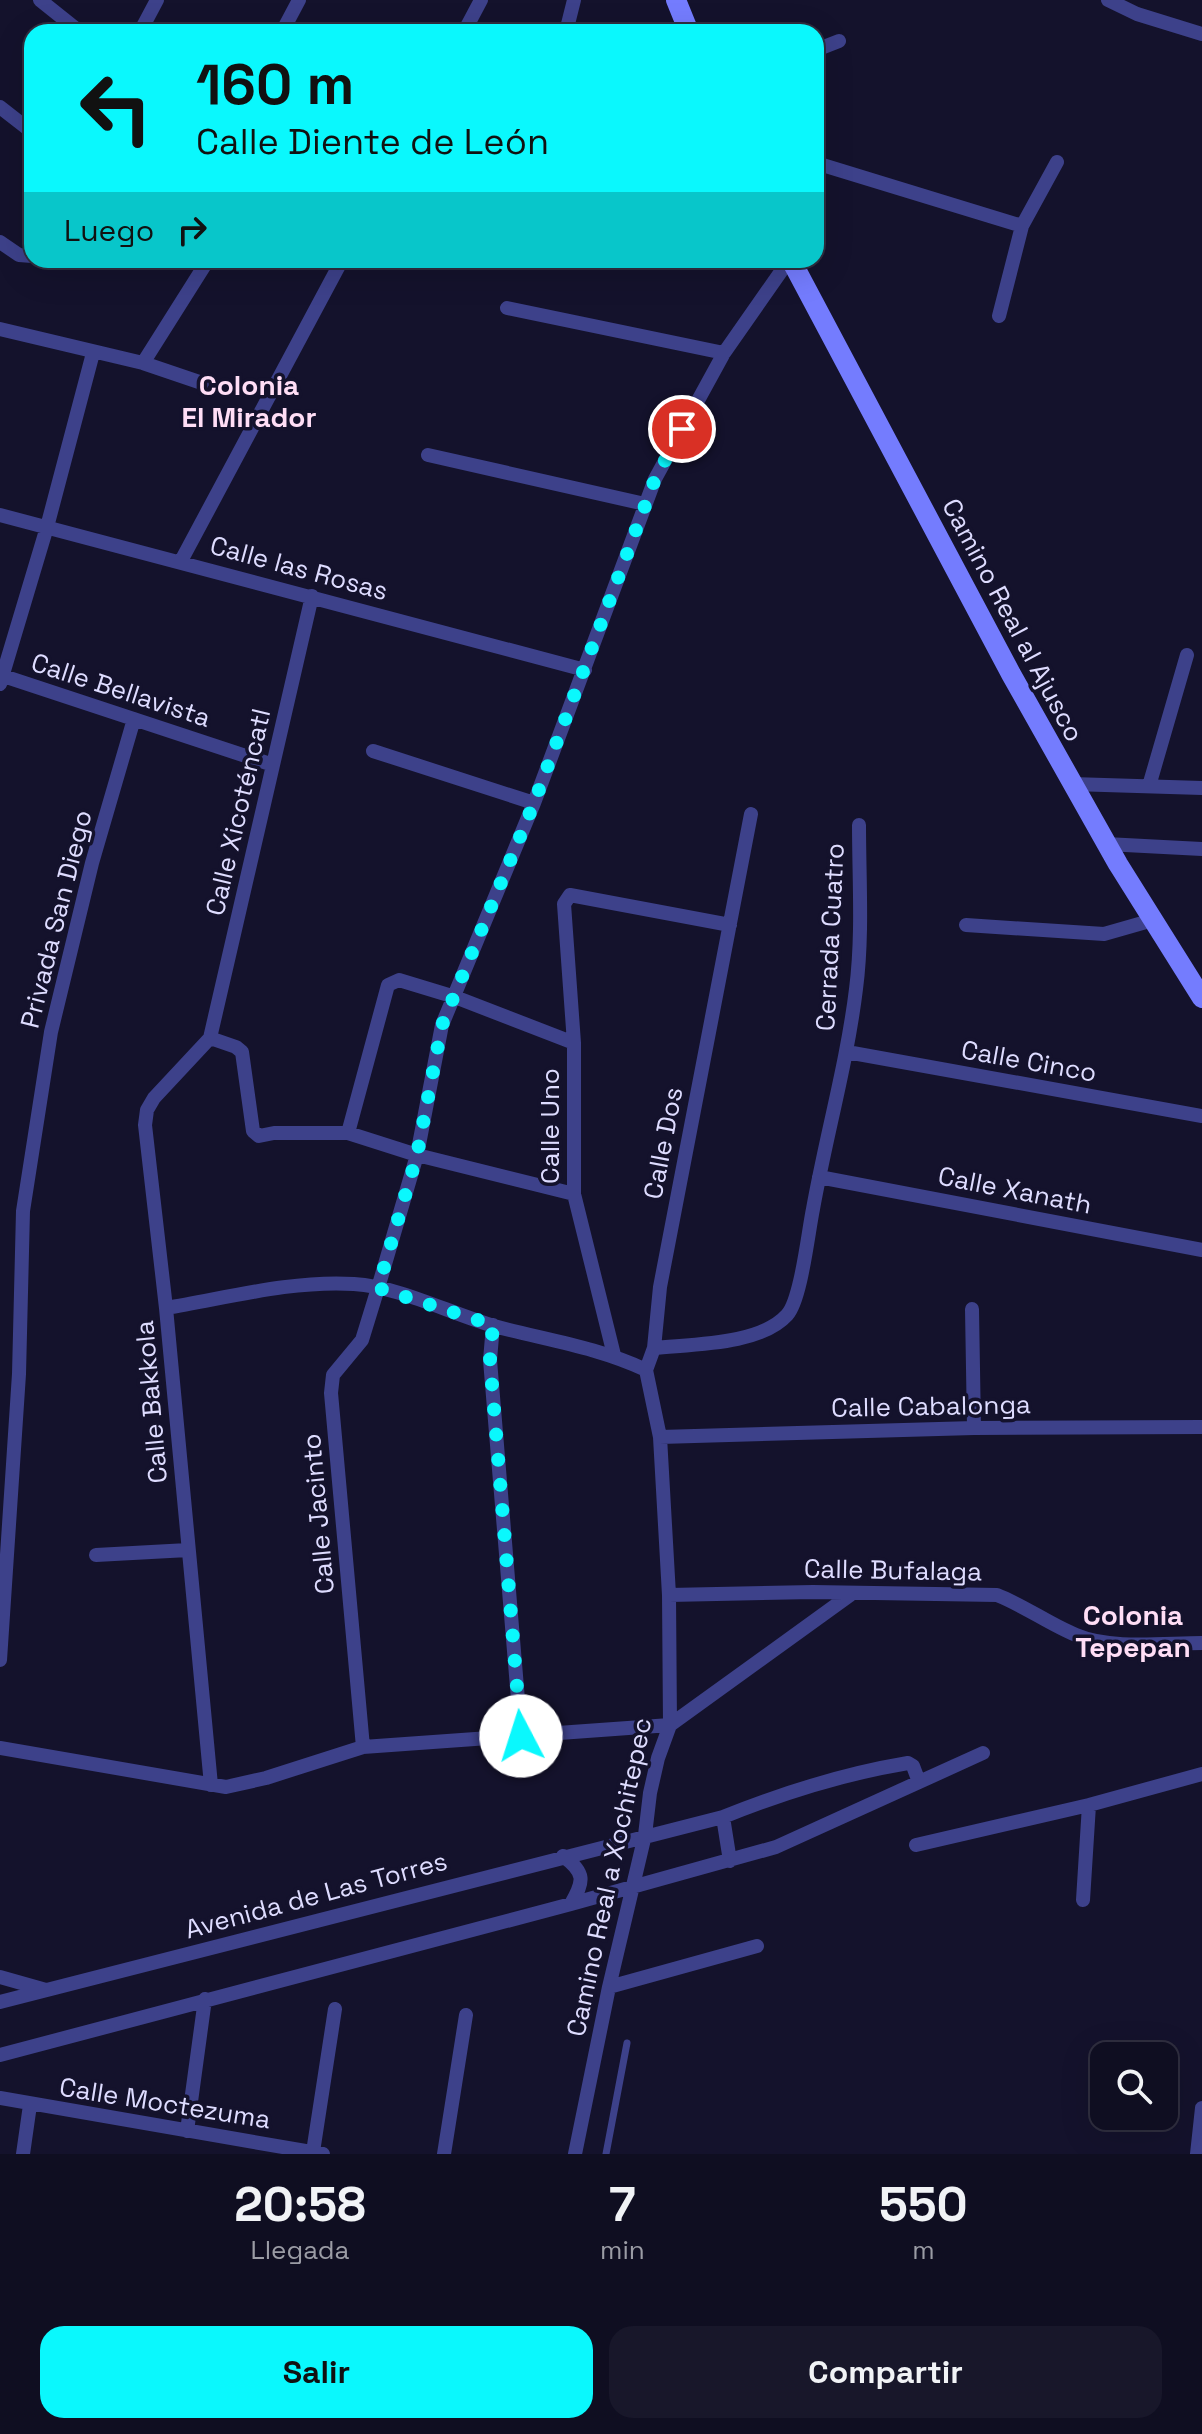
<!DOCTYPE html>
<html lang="es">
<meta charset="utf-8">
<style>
:root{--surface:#0f0e21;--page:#18172a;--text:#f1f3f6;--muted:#9b9ca5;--line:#2f2e3f;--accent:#0af8fd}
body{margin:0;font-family:"Space Grotesk",sans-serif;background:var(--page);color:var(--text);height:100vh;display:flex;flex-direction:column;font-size:30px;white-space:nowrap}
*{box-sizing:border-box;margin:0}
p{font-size:26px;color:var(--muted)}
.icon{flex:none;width:44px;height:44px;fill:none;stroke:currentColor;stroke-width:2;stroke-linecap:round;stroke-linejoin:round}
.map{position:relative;height:2154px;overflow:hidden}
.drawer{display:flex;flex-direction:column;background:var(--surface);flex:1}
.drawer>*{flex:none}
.top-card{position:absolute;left:24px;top:24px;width:800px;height:244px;border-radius:24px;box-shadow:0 8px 32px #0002,0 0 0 2px var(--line);background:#0af8fd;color:#111;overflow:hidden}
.fabs{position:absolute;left:1090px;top:2042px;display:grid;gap:16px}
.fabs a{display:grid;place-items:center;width:88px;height:88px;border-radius:16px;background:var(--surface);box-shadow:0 8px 32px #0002,0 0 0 2px var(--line);font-size:40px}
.pin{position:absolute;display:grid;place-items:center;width:68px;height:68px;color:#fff;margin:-34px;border:4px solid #fff;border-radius:50%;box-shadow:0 2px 8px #0007}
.me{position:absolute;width:88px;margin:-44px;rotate:355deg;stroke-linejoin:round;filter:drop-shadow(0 0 6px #0008)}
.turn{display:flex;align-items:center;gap:28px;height:168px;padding:0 40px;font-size:36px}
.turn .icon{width:104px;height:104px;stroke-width:2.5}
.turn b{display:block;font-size:56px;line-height:68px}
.then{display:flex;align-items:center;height:76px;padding:0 40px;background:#0003;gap:16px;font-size:30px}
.eta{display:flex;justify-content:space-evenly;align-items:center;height:136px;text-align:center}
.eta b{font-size:48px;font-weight:800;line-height:56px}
.action{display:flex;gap:16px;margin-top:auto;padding:16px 40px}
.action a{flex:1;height:92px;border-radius:24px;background:var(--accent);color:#111;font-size:32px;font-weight:800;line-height:92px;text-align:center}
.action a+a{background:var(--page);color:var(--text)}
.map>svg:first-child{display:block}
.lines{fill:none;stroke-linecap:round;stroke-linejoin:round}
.lane{stroke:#3d418a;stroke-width:7}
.street{stroke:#3d418a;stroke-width:14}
.secondary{stroke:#747cfe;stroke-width:20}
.route{stroke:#0af8fd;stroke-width:14;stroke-dasharray:0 25.2}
.labels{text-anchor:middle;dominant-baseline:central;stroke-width:7;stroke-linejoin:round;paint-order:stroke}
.street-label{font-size:26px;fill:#dedcff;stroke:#14122c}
.neighbourhood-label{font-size:28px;font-weight:bold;fill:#ffdef6;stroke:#14122c}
</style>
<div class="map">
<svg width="1202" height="2154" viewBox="0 0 1202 2154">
<rect width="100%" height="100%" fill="#14122c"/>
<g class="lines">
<path class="lane" d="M606 2154 627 2043"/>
<path class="street" d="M40 0 80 32
M1108 0 1137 14 1202 34
M140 32 157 0
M282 32 299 0
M464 32 481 0
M566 32 574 0
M816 50 839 41
M0 107 32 132
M816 163 1022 226
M0 242 19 255 32 256
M507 308 724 353
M999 316 1022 226 1057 162
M0 329 143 363 202 383
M143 363 208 260
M428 455 645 504
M0 515 585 670
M181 561 342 260
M0 675 273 765
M0 684 47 527 93 353
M373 751 534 803
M1072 784 1202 788
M1149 786 1187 655
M1106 844 1202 849
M966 925 1104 934 1153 920
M210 1038 236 1047 242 1052 253 1131 259 1136 274 1133H348L417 1155 574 1194
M847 1052 1202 1116
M348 1133 388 985 399 980 455 997 574 1043
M819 1177 1202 1250
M166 1308C227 1298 292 1280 354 1284 400 1287 449 1313 494 1326 546 1340 597 1347 646 1370
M972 1309 974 1428
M493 1325 490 1360 521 1736
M654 1348C692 1344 760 1345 787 1315 801 1300 808 1233 813 1209 826 1136 847 1063 856 989 863 935 859 879 859 825
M614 1355 574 1194V1043L564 904 570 895 730 925
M646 1370 654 1348 660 1287 751 814
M660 1437 974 1428 1202 1427
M96 1555 188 1550
M669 1595 813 1592 997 1595C1025 1606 1049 1624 1076 1635 1111 1650 1164 1643 1202 1643
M0 1660 19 1374 23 1211 51 1032 92 863 134 719
M363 1747 331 1393 333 1375 362 1340 378 1288 417 1155 442 1025 534 803 655 479 724 353 789 260
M0 1748 226 1787 266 1778 363 1747 670 1725 850 1595
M211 1785 166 1308 145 1125 147 1110 154 1098 210 1038 312 596
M723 1817 730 1861
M916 1845 1089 1805 1202 1774
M563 1856C586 1873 584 1881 571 1904
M1083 1900 1089 1805
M0 1977 46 1990
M609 1987 757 1946
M0 2002 723 1817C785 1792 842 1774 908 1763L913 1766 919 1782
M0 2055 571 1904 776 1847 983 1753
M0 2098 323 2154
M187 2131 205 1999
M313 2152 335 2009
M23 2154 30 2105
M444 2154 466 2015
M575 2154 609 1987 645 1835 650 1793 658 1758 670 1725 669 1595 660 1437 646 1370
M1197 2154 1202 2108"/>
<path class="secondary" d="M676 0 689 32
M791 260 1011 674 1118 864 1202 998"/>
</g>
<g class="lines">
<path class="route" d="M521 1736 490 1360 493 1325 378 1288 417 1155 442 1025 534 803 655 479 682 429"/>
</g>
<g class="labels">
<g class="street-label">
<text transform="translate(299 568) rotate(15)">Calle las Rosas</text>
<text transform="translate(1013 620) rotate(62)">Camino Real al Ajusco</text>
<text transform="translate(121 690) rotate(18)">Calle Bellavista</text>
<text transform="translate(238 812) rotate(-77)">Calle Xicoténcatl</text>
<text transform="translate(56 919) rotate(-76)">Privada San Diego</text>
<text transform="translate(830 937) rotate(-87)">Cerrada Cuatro</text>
<text transform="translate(1029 1061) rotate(10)">Calle Cinco</text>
<text transform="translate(550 1126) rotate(-90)">Calle Uno</text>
<text transform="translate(663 1143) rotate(-79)">Calle Dos</text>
<text transform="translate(1015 1190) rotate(11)">Calle Xanath</text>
<text transform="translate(151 1402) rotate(-95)">Calle Bakkola</text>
<text transform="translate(931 1406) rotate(-1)">Calle Cabalonga</text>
<text transform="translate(318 1514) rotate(-95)">Calle Jacinto</text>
<text transform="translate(893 1570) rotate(1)">Calle Bufalaga</text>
<text transform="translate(609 1877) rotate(-78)">Camino Real a Xochitepec</text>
<text transform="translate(316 1895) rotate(-15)">Avenida de Las Torres</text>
<text transform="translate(165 2103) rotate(9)">Calle Moctezuma</text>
</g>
<g class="neighbourhood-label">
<text x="249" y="385">Colonia<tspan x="249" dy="32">El Mirador</tspan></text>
<text x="1133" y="1615">Colonia<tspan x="1133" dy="32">Tepepan</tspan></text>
</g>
</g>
</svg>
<div class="fabs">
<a><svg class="icon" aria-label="search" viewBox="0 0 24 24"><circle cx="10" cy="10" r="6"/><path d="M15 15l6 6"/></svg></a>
</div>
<div class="pin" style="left:682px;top:429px;background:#d93025"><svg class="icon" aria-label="arrive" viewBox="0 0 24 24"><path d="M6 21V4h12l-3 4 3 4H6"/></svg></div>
<svg class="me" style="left:521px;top:1736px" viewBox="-20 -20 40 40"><circle r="19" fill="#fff"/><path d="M0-13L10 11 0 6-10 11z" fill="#0af8fd"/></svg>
<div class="top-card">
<div class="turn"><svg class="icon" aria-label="left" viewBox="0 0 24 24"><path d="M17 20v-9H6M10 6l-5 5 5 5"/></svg><div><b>160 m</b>Calle Diente de León</div></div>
<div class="then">Luego<svg class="icon" aria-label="right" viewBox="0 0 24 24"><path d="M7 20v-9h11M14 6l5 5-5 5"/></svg></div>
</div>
</div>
<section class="drawer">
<div class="eta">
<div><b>20:58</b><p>Llegada</p></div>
<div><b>7</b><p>min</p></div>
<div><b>550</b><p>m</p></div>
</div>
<div class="action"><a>Salir</a><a>Compartir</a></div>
</section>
